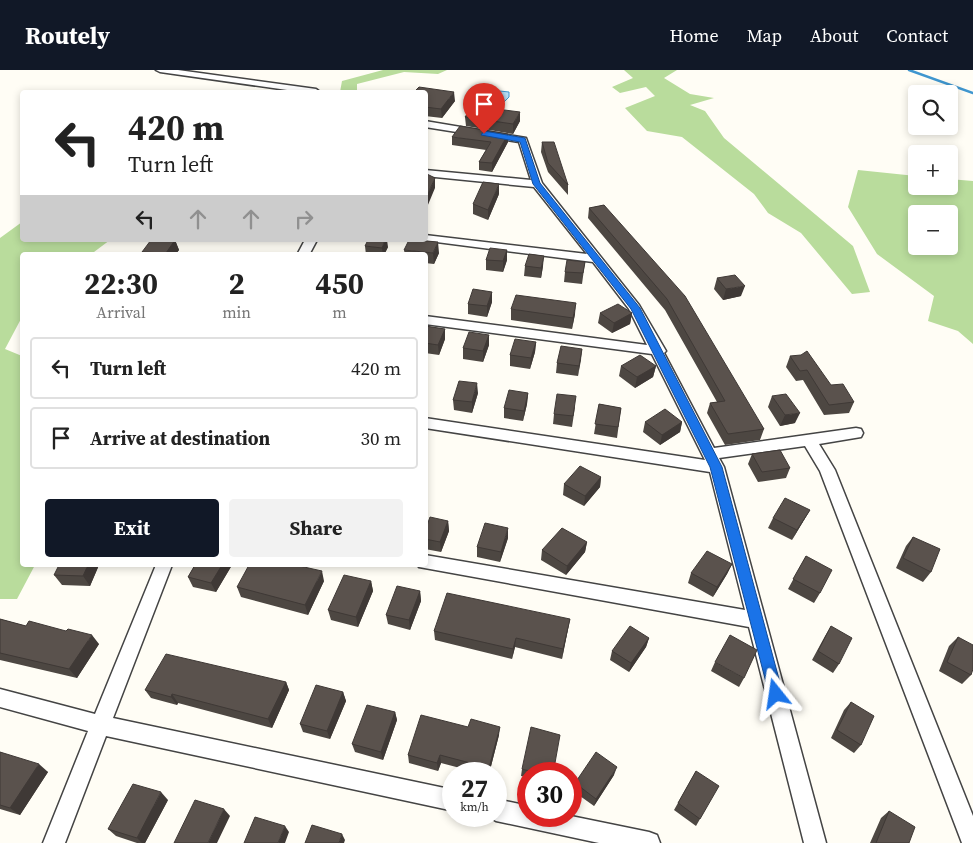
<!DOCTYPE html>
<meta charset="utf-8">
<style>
:root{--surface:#fff;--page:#f2f2f2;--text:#222;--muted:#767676;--line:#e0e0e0;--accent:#111827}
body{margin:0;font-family:"Source Serif 4",serif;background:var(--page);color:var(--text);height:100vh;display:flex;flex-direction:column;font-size:19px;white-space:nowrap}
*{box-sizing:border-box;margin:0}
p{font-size:16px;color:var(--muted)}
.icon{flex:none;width:28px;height:28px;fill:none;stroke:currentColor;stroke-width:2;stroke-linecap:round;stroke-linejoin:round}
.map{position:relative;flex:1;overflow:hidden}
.panel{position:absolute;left:20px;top:182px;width:408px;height:315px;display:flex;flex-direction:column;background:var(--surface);border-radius:5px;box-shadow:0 2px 8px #0003}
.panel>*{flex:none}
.banner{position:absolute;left:20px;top:20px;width:408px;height:152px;border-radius:5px;box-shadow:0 2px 8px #0003;background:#fff;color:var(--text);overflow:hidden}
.controls{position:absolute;left:908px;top:15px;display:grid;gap:10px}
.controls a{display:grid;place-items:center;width:50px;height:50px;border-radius:5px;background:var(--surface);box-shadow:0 2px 8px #0003;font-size:25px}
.speed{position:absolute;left:442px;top:692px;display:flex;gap:10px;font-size:25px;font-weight:700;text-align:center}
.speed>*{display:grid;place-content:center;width:65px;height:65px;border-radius:50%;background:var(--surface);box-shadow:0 2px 8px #0003;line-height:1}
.speed small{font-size:12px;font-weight:400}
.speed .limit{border:8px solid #d22;background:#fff;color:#111}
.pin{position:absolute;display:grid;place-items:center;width:42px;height:42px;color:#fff;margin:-51px -21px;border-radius:50% 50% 50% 0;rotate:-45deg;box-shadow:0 0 5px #0007}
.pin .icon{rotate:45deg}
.me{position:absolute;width:55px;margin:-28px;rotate:345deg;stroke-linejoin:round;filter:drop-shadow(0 0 4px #0008)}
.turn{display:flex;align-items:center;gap:18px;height:105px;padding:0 25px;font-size:22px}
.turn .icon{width:65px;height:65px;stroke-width:2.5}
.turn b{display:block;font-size:35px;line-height:42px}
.lanes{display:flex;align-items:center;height:48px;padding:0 25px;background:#0003;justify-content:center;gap:25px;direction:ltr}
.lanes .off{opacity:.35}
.eta{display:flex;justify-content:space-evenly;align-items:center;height:85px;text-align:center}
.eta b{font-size:30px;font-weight:700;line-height:35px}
.action{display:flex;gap:10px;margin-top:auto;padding:10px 25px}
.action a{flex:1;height:58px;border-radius:5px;background:var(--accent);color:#fff;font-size:20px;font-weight:700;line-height:58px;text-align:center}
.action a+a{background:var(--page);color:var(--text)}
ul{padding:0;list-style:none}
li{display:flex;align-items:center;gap:15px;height:62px;margin:0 10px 8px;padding:0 15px;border:2px solid var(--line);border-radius:5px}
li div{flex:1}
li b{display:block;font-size:19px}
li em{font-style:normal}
header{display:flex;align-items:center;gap:30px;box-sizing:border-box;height:70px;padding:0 25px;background:var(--accent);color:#fff}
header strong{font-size:24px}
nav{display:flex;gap:28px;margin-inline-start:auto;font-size:18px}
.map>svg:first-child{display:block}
.forest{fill:#b9dc9c;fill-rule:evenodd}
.water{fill:#b9e0f7;stroke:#3f96cf}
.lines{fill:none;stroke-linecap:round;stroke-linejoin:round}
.stream{stroke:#3f96cf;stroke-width:2.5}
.minor-casing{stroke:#444;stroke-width:3}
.minor{fill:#fff;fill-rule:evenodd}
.wall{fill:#4d4742}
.shaded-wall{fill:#3f3936}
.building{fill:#5a524d;stroke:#3f3936}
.route{fill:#1a73e8;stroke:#114b97}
</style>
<header>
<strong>Routely</strong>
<nav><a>Home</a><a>Map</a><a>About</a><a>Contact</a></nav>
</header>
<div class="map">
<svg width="973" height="773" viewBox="0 0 973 773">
<rect width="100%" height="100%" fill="#fffdf5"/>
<path class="forest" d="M383 0H447L438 4 404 2 357 14V22H340L342 11Z
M624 0H677L664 8 690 24 714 28 690 35 705 41 724 68 853 176 870 222 852 224 801 163 768 143 754 124 682 67 647 61 625 38 655 26 646 17 620 23 612 17 633 8Z
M858 100 916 106V116H949V109L973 111V274L958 261 928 251 934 226 877 184 848 137ZM916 144H949V176H916Z
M22 152V170H110L90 185H22V247L5 279 22 286V495H35L17 529H0V168Z"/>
<path class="water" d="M471 18 509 22V27L504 32 468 28 466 25Z"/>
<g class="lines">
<path class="stream" d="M909 0 973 23"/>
<g class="minor-casing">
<path id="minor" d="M156 0H178L316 19 320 22H301L160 2Z
M425 51 526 68 542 113 639 235 666 281 664 283 714 378 856 358 861 359 863 363 861 367 819 374 835 400 973 746V773H962L820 401 805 376 719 388 724 397 826 773H804L749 557 419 497 418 495H425V485L745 540 710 402 425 358V348L705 390 652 284 425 254V246L647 275 629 239 593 192 421 170H425V165L587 184 534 117 425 106V100L531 110 519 72 425 57Z
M305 170H317L309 185H297Z
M156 495H172L113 648 454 720V741L106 666 65 773H43L88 661 0 637V619L95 644Z
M496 729 529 736V746H571L649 762 657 765 660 773H599L496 751 488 746H496Z"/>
</g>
<use href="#minor" class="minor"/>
</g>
<path class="wall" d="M425 22 455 31 442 48 425 46Z
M465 47 520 51 513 64 466 56Z
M452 67 508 72 492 102 479 100V92L486 80 452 75Z
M542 72 568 115V125L548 102 541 82Z
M499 124 488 150 473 144V134Z
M604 135 764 359 760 370 725 375 707 343 710 333 717 332 665 240 588 148 589 138Z
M175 170 179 180 175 185H143L142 182Z
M365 176 388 177 384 185H366Z
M404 180 439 183 434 194 425 193V185H405Z
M507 180V190L503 202 486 200V190Z
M585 192 582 214 564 212 565 202Z
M525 196H543L541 208 524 206Z
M717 208 741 226 723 230 714 219Z
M492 222V232L487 247 468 244V234Z
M511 239 575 244 572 259 511 250Z
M600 243H632L630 254 612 263 598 253Z
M425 256 445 259V269L439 285 425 283Z
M489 265V275L483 292 463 289V278Z
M536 272 535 282 530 299 510 296V285Z
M582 279 578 306 556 303 557 293Z
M790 286 854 332 849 343 824 345 803 310 796 311 786 297Z
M621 296H656L653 307 635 318 619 306Z
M478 323 472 343 454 340 453 330Z
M528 323 527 334 523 351 504 348V338Z
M772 326 795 353 780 356 768 337Z
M599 334 621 338 617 368 594 364Z
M575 337 572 357 553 354 554 344Z
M645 352H682L680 362 660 375 643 362Z
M752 384 790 398 786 408 758 412 748 394Z
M601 407 600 417 584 436 563 425 564 414Z
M810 440 792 470 768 458 773 448Z
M448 451 449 461 441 482 425 479V461Z
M913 467 931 502 923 512 896 498 906 476Z
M508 468 500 492 477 487V477Z
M587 472 585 482 566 505 541 490 542 480Z
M806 486 820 523 814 533 788 519Z
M732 494 727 504 713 527 688 513 691 503Z
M99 495 90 516 62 515 54 505Z
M195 495H232L216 522 193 517 188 507Z
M324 511 308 545 241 527 237 517Z
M371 511 373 521 358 557 331 550 328 540Z
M420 521 421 531 410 560 388 554 386 545Z
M0 549 26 556 99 574 77 608 0 590Z
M570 549 562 589 515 577 512 589 435 570 434 561Z
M831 556 839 594 833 603 812 590 825 566Z
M958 567 971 605 962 614 939 601 949 576Z
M649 568 646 577 629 602 610 590 612 581Z
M715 592 744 608 739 617 711 601Z
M286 612 289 620 272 658 178 633 177 635 151 628 145 620Z
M343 622 346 631 330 669 303 662 300 654Z
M851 632 861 675 854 683 831 668 844 640Z
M395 642 397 650 383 690 355 682 352 674Z
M468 657 499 665 489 704H483L441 693 438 701 409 693 408 685Z
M0 682 48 702 20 745 0 739Z
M522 699 553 704H529V708L521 706Z
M696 701 700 749 696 756 674 740Z
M614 705 594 736 573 721 575 713Z
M168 730 145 773H137L116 766 108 759Z
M889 741 909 773H870L881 748Z"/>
<path class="shaded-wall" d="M454 22 455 31 442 48 441 39Z
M520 42V51L513 64V54Z
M508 64V72L492 102V93Z
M435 108V118L425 142V130Z
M499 114V124L488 150V140Z
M175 170 179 180 175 185H166V183Z
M385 170H387L388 177 384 185H383L382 178Z
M438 172 439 183 434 194 433 183Z
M507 180V190L503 202V191Z
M544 186 543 196 541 208V198Z
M745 216 741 226 723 230 726 219Z
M492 222V232L487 247V236Z
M576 233 575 244 572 259 573 248Z
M632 243 630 254 612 263 614 253Z
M445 259V269L439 285 438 275Z
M489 265V275L483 292V281Z
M536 272 535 282 530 299 531 288Z
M582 279 581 290 578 306 579 296Z
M656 296 653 307 635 318 637 307Z
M477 313 478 323 472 343V332Z
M528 323 527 334 523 351 524 341Z
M800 343 795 353 780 356 785 345Z
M682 352 680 362 660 375 662 365Z
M601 407 600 417 584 436 585 426Z
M810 440 792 470 797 460Z
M448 451 449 461 441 482 440 472Z
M508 458V468L500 492 501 482Z
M587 472 585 482 566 505 567 496Z
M732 494 727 504 713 527 717 517Z
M88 495H99L90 516 83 506Z
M222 495H232L216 522 211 513Z
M322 501 324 511 308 545 305 535Z
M371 511 373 521 358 557 356 547Z
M420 521 421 531 410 560 409 550Z
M570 549 562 589 563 579Z
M92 565 99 574 77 608 69 599Z
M516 568 515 577 512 589 513 579Z
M649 568 646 577 629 602 631 593Z
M286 612 289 620 272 658 268 649Z
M343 622 346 631 330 669 327 661Z
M172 624 178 633 177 635 171 627Z
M395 642 397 650 383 690 381 682Z
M500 657 499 665 489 704V698Z
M440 685 441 693 438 701 437 693Z
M39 694 48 702 20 745 10 738Z
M617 697 614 705 594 736 596 729Z
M161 722 168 730 145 773H142L137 768Z
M224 739 230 746 217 773H208Z
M285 756 289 762 285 773H278Z
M342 764 345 770 344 773H339Z"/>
<path class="building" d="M419 17 454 22 441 39 425 37V22H414Z
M473 36 520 42 513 54 465 47Z
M460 56 508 64 492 93 479 92 491 72 452 67Z
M542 72H554L568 115 548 93Z
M427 104 435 108 425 130V107Z
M483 112 499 114 488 140 473 134Z
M604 135 685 226 764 359 728 364 710 333 725 331 667 229 589 138Z
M151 170H175L166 183 142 182Z
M368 170H385L382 178 365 176Z
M409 170H415L438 172 433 183 404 180Z
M490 178 507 180 503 191 486 190Z
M529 184 544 186 541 198 525 196Z
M567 190 585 192 583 203 565 202Z
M735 205 745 216 726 219 717 208Z
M473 219 492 222 487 236 468 234Z
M516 225 576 233 573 248 511 239Z
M618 234 632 243 614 253 600 243Z
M425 256 445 259 438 275 425 273Z
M469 262 489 265 483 281 463 278Z
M515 269 536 272 531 288 510 285Z
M561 276 582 279 579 296 557 293Z
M807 281 831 315 843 314 854 332 829 335 807 300 800 301 790 286 801 285Z
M640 285 656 296 637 307 621 296Z
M459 311 477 313 472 332 453 330Z
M509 320 528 323 524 341 504 338Z
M557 324 576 326 573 346 554 344Z
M786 324 800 343 785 345 772 326Z
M599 334 621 338 618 357 595 354Z
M665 339 682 352 662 365 645 352Z
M780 380 790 398 762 402 752 384Z
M580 396 601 407 585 426 564 414Z
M785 428 810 440 797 460 773 448Z
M430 447 448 451 440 472 425 469V461Z
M485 453 508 458 501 482 477 477Z
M562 458 587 472 567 496 542 480Z
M913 467 940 479 931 502 903 488Z
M707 481 732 494 717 517 691 503Z
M806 486 832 500 820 523 793 509Z
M59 495H88L83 506 54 505Z
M195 495H222L211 513 188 507Z
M249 495H295L322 501 305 535 237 517Z
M344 505 371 511 356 547 328 540Z
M397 516 420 521 409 550 386 545Z
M447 523 570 549 563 579 516 568 513 579 434 561Z
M0 549 26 556 29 551 66 561 68 559 92 565 69 599 0 583Z
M630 556 649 568 631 593 612 581Z
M831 556 852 568 839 594 818 581Z
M730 565 757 580 744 608 715 592Z
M958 567 973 575V599L971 605 947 592Z
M166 584 286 612 268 649 172 624 171 627 145 620Z
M316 615 343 622 327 661 300 654Z
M851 632 874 646 861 675 837 660Z
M367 635 395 642 381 682 352 674Z
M421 645 468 657 471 649 500 657 489 698 440 685 437 693 408 685Z
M531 657 560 665 553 704H541L522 699Z
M0 682 39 694 10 738 0 735Z
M596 682 617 697 596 729 575 713Z
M696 701 719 716 700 749 678 733Z
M133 714 161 722 137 768 108 759Z
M195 730 224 739 208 773H174Z
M889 741 915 757 909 773H876Z
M255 747 285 756 278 773H244Z
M312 755 342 764 339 773H305Z"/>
<path class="route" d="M484 61 525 68 540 113 640 238 722 397 783 624 781 629 776 631 771 629 769 624 710 397 631 239 533 114 520 72 481 65Z"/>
</svg>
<div class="controls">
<a><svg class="icon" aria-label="search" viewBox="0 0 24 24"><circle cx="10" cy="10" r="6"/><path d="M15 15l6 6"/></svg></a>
<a>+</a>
<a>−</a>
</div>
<div class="speed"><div>27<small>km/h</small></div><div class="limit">30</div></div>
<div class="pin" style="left:484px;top:64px;background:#d93025"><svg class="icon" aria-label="arrive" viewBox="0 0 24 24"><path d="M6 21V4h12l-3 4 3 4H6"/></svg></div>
<svg class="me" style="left:776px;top:624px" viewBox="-20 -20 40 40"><path d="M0-17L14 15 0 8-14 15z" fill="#1a73e8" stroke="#fff" stroke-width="4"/></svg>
<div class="banner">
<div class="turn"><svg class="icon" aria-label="left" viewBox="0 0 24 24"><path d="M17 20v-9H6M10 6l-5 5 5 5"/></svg><div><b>420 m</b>Turn left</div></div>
<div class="lanes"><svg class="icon" aria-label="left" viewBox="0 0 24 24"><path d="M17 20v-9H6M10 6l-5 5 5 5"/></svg><svg class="icon off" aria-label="ahead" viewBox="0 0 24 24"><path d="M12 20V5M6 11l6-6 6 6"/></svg><svg class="icon off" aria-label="ahead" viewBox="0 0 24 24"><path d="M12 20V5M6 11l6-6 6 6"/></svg><svg class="icon off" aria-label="right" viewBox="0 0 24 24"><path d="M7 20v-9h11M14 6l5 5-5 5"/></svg></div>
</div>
<section class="panel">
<div class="eta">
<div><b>22:30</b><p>Arrival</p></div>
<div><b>2</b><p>min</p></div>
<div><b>450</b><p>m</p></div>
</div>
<ul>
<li><svg class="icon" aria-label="left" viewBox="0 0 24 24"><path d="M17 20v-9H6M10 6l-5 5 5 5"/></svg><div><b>Turn left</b></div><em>420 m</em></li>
<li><svg class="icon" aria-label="arrive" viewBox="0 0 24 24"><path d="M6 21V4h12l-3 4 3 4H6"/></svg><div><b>Arrive at destination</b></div><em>30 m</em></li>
</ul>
<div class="action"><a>Exit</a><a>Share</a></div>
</section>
</div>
